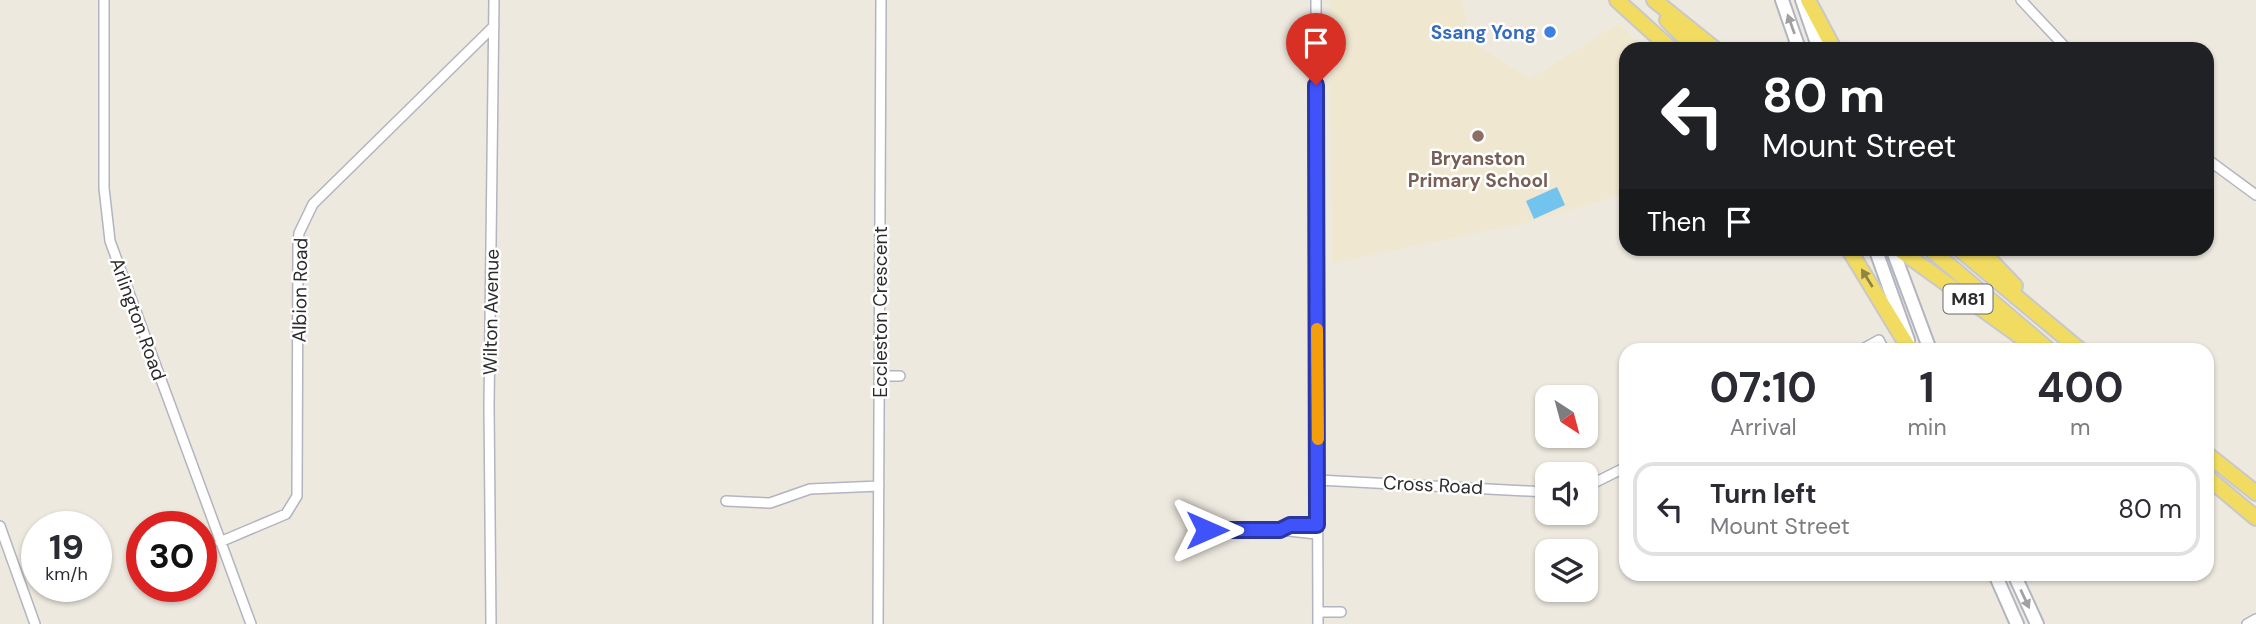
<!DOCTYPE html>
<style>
:root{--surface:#fff;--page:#f7f7f7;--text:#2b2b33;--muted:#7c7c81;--line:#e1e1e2}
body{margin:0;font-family:"DM Sans",sans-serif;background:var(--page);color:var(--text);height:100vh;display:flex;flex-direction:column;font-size:26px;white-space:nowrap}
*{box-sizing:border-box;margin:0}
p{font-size:23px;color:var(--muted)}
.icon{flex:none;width:38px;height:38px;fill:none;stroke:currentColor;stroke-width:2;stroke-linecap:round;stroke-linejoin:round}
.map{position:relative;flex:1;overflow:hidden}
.drawer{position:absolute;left:1619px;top:343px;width:595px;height:238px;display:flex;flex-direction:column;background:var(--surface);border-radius:21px;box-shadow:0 2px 5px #0004}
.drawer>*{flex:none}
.banner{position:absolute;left:1619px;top:42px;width:595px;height:214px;border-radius:21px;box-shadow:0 2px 5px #0004;background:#202124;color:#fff;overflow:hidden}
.needle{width:46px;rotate:144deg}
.tools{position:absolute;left:1535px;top:385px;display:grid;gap:14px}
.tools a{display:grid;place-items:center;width:63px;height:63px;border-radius:14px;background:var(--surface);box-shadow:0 2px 5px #0004;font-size:35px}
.speed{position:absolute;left:21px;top:511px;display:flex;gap:14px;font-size:35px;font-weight:700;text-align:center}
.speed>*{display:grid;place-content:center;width:91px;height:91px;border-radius:50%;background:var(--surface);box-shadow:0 2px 5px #0004;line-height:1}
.speed small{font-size:18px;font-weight:400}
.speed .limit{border:10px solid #d22;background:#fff;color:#111}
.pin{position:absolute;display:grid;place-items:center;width:60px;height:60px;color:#fff;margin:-72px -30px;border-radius:50% 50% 50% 0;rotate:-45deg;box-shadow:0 0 7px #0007}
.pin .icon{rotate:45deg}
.me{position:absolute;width:77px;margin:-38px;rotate:90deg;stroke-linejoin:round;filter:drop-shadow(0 0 5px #0008)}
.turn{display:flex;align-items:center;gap:24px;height:147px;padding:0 28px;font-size:32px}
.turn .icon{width:91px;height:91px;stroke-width:2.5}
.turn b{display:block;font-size:49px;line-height:60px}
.then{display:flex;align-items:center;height:66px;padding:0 28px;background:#0003;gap:14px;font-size:26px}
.eta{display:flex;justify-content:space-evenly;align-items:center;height:119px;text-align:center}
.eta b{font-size:42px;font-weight:700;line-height:49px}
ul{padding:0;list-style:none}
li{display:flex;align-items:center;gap:21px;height:94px;margin:0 14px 10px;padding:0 14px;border:4px solid var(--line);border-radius:21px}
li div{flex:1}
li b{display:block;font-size:26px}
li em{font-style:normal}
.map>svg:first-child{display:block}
.education{fill:#efe7cf}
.water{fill:#73c3ef}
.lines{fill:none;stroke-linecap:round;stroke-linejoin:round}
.minor-casing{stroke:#b2b4c0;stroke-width:12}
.secondary-casing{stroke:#b2b4c0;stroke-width:16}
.primary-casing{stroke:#c8c8c8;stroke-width:18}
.minor{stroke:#fff;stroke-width:9}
.secondary{stroke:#fff;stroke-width:12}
.primary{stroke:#f1dc61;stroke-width:14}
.oneway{fill:#a0a0a0}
.oneway2{fill:#8e8446}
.route-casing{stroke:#2a36a2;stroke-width:18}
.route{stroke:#4053fa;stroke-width:12}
.slow{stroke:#f59e0b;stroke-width:12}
.shop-dot{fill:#3f7fe0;stroke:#fff;stroke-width:2.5}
.education-dot{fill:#8d6e63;stroke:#fff;stroke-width:2.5}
.labels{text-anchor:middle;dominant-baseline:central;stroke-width:5;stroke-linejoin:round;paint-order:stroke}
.shield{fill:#fff;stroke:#6b6b6b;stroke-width:2}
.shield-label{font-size:18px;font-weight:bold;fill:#2c2c2c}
.shop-label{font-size:19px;font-weight:bold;fill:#366cbe;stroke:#fff;text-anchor:end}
.education-label{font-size:19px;font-weight:bold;fill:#785e54;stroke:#fff}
.street-label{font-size:19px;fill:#2c2c2c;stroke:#fff}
</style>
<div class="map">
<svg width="2256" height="624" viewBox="0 0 2256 624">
<rect width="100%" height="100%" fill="#eee9df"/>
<path class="education" d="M1329 0H1461L1471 41 1530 79 1619 23 1644 49H1626V193L1526 223 1332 263Z"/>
<path class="water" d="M1557 187 1565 205 1534 219 1526 201Z"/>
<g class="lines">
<g class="minor-casing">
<path id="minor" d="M104 0V188L110 241 251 624
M1316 0 1318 624
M2021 0 2067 49
M2207 159 2256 195
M1861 350 1879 340 1884 350
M880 376H900
M1318 480 1547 492
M1586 487 1626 467
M726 501 770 503 810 489 879 486
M0 526 35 624
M1207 530H1280L1316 534
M1280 530 1290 525H1317
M220 542 286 514 297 496 298 245 299 233 313 204 494 26
M1318 612H1341
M491 624 489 406 494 0
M878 624 881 0
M2247 624 2256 619"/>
</g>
<g class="secondary-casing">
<path id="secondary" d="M1782 0 1799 49
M1802 0 1819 49
M1875 248 1908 340
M1892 248 1930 350
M1995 574 2017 624
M2014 574 2037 624"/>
</g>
<g class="primary-casing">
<path id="primary" d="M1617 0 1671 49
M1654 0 1715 49
M1808 0 1834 49
M1667 20 1696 49
M1848 248 1910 350
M1897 248 2039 350
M1929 248 2049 350
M1958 248 2080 350
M1979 248 2015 286
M2207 454 2256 493
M2207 477 2256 518"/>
</g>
<use href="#minor" class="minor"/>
<use href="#secondary" class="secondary"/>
<use href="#primary" class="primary"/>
</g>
<defs><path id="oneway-solid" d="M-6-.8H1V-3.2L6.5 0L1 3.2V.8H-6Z" transform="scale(1.75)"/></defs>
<g class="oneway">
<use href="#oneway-solid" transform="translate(1791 24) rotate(-110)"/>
<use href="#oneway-solid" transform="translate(2025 599) rotate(65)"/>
</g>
<use class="oneway2" href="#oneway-solid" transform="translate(1867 278) rotate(-122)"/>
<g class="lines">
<g class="route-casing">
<path id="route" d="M1207 530H1280L1290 525H1317L1316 85"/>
</g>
<use href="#route" class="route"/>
<path class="slow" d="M1317 329 1318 439"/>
</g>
<circle class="shop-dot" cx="1550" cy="32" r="7"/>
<circle class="education-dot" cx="1478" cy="136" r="7"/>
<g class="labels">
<rect class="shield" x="1943.5" y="284.5" width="49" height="29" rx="5"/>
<g class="shield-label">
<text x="1968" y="299">M81</text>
</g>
<g class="shop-label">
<text x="1536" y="32">Ssang Yong</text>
</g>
<g class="education-label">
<text x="1478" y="158">Bryanston<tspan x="1478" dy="22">Primary School</tspan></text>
</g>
<g class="street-label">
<text transform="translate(300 290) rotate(-89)">Albion Road</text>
<text transform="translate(491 312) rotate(-89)">Wilton Avenue</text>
<text transform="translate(880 312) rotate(-90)">Eccleston Crescent</text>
<text transform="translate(138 319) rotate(70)">Arlington Road</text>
<text transform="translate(1433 485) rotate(3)">Cross Road</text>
</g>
</g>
</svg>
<div class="tools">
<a><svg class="needle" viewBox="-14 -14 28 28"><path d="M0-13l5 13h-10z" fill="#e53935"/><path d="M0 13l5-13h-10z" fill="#7c7c81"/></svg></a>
<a><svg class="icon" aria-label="sound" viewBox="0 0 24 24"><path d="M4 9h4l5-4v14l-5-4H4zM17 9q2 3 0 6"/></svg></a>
<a><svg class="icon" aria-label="layers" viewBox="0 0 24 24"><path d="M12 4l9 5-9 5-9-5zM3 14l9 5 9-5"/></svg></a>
</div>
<div class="speed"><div>19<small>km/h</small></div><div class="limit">30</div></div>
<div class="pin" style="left:1316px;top:85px;background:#d93025"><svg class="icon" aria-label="arrive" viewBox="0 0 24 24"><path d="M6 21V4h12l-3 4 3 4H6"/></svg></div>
<svg class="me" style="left:1207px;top:530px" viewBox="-20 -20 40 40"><path d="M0-17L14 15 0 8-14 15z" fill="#4053fa" stroke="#fff" stroke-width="4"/></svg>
<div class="banner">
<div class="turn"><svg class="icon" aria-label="left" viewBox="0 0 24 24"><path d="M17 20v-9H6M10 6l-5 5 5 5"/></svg><div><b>80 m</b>Mount Street</div></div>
<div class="then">Then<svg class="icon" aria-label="arrive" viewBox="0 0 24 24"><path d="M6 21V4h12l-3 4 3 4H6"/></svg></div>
</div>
<section class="drawer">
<div class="eta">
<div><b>07:10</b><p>Arrival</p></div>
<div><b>1</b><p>min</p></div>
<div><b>400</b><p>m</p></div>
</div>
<ul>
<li><svg class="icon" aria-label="left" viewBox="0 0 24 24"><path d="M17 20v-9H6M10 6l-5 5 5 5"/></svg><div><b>Turn left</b><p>Mount Street</p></div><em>80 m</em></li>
</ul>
</section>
</div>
